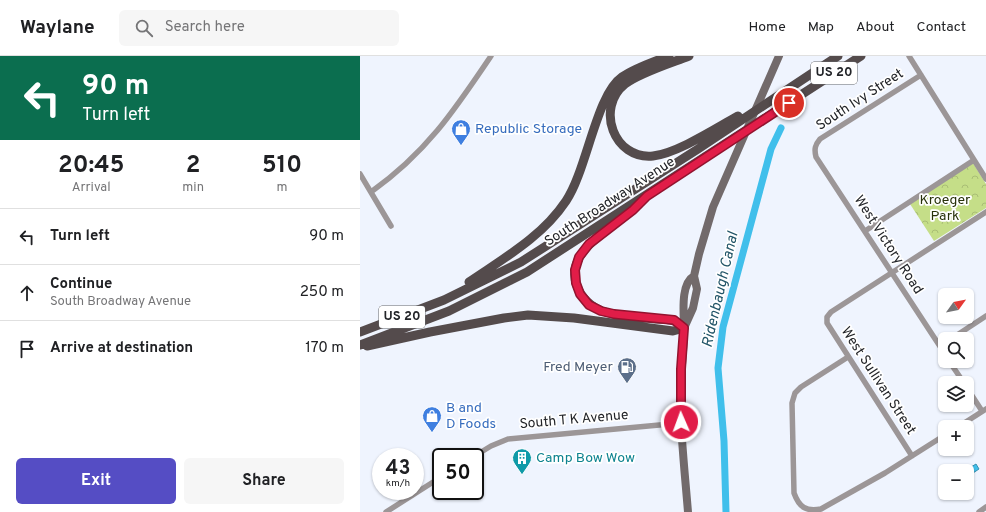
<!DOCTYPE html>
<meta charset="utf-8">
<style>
:root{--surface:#fff;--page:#f6f6f6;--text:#202124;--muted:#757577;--line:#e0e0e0;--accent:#554dc4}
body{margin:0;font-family:Overpass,sans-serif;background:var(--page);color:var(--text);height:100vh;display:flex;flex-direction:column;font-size:15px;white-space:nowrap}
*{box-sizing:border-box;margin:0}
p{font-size:13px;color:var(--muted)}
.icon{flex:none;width:22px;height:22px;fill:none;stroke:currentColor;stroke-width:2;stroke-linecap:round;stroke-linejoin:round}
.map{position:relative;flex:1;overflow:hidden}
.drawer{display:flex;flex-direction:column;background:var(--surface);width:360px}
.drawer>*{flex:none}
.banner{background:#0b6e4f;color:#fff;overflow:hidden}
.needle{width:26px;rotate:57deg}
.tools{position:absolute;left:578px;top:232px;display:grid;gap:8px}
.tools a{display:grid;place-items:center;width:36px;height:36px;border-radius:6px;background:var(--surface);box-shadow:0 1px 3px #0004;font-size:20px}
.speed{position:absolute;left:12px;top:392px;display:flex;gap:8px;font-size:20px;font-weight:700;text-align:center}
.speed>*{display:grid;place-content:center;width:52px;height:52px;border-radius:50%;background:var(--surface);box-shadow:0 1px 3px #0004;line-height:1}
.speed small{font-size:10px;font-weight:400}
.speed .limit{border:2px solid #111;border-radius:6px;background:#fff;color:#111}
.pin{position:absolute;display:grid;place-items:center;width:34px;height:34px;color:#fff;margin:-17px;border:2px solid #fff;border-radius:50%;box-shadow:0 1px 4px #0007}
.me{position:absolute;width:44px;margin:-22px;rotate:358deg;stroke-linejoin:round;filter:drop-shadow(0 0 3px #0008)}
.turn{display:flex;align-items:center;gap:14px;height:84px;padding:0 16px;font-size:18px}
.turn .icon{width:52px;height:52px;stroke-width:2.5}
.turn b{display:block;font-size:28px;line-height:34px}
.eta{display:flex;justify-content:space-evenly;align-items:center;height:68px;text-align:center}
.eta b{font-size:24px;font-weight:700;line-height:28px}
.button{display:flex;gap:8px;margin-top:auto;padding:8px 16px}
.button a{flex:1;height:46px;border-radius:6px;background:var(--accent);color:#fff;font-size:16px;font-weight:700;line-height:46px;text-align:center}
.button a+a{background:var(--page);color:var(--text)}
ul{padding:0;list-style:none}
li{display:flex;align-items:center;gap:12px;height:56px;padding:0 16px;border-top:1px solid var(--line)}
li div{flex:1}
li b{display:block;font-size:15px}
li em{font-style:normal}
header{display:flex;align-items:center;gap:24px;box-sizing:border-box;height:56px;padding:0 20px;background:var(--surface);border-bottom:1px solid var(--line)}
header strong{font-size:19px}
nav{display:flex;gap:22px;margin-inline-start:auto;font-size:14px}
.search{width:280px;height:36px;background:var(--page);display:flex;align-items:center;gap:10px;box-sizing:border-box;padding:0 14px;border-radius:6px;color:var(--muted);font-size:15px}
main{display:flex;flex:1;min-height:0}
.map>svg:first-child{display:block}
.park{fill:url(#park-crowns)}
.water{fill:url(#water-ripples);stroke:#3791b1}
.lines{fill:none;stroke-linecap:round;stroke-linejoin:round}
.canal{stroke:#40bfeb;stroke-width:7}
.street{stroke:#9c9697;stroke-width:5.5}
.secondary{stroke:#726a6b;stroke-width:8}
.primary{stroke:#544b4c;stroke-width:9}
.route-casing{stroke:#92132f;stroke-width:10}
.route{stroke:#e11d48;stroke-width:7}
.labels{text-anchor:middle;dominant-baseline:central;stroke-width:3.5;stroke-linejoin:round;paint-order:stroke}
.shield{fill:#fff;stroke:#656669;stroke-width:1}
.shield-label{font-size:13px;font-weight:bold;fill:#232529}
.street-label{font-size:14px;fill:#232529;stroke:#fff}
.shop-label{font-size:14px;fill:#366cbe;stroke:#fff;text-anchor:start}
.park-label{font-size:14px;fill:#28320a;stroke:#fff}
.service-label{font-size:14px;fill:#4e5e75;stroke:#fff;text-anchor:end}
.culture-label{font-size:14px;fill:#0d838f;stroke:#fff;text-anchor:start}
.water-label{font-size:15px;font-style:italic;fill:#215467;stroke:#fff}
</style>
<header>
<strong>Waylane</strong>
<div class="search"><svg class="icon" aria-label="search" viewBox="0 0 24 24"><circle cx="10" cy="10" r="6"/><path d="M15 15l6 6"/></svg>Search here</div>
<nav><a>Home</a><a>Map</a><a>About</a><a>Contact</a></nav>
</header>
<main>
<section class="drawer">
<div class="banner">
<div class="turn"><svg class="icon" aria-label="left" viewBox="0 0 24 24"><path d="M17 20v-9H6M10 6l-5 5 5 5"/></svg><div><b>90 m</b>Turn left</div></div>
</div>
<div class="eta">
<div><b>20:45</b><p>Arrival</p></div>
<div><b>2</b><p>min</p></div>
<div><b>510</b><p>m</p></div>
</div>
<ul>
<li><svg class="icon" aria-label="left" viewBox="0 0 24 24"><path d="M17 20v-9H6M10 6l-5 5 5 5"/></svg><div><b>Turn left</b></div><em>90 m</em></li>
<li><svg class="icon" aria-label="ahead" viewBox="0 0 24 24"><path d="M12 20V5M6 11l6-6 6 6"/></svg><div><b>Continue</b><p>South Broadway Avenue</p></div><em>250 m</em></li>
<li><svg class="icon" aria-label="arrive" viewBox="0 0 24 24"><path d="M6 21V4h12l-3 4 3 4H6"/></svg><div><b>Arrive at destination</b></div><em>170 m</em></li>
</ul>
<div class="button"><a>Exit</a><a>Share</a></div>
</section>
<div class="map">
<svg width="626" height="456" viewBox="0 0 626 456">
<defs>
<pattern id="park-crowns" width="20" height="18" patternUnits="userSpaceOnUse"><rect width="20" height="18" fill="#c5de88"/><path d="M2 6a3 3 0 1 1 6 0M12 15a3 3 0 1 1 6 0" fill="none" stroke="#a9be75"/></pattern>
<pattern id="water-ripples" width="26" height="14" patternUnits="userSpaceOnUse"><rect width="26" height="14" fill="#40bfeb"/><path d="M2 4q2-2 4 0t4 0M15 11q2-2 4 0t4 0" fill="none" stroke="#359bbe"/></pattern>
</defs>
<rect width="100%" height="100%" fill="#eff4fe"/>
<path class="park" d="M613 107 626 128V152L574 185 550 148Z"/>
<path class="water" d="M616 408 619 413 610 419 606 414Z"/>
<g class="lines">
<path class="canal" d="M366 456 364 385 358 312 363 271 411 93 421 72"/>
<path class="street" d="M549 0 626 123
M561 19 460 83C455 89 454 93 456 101L585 298
M0 118 31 170
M11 136C66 97 94 55 131 0
M505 175 614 104
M591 283 626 260
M488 301 441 331 435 337 432 347 434 437C439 451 446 456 461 453L525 417 585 379
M589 305 604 327
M607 332 622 355
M598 371 626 353
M552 400 467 267V261L471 256 626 156
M113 401 131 390 148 383 321 367
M26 456 81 421
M619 456 626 451"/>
<path class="secondary" d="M324 272 333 252 337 233 334 220 339 198 353 151 419 0
M328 456C325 419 321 382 320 346 320 321 324 297 324 272 324 258 320 228 334 220"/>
<path class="primary" d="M329 0C311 7 279 17 265 28 235 52 254 104 293 100 318 97 356 72 378 60
M263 161C244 177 205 198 217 230 229 262 266 260 296 263 302 263 309 263 314 265 318 266 321 270 324 272
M109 226C144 202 182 181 206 145 227 114 236 39 262 21 275 12 293 6 309 0
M0 276 84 244 161 206 338 93 478 0
M0 289 89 255 167 216 501 0
M7 290 70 276 144 262 168 259 214 262 313 275 324 272"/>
</g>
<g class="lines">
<g class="route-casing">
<path id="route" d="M321 366V313L324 272 314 264 254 258 241 255 229 249 220 238 216 227 215 214 219 201 229 188 273 154 287 140 429 47"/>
</g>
<use href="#route" class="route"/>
</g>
<defs>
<g id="shop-pin" transform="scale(1)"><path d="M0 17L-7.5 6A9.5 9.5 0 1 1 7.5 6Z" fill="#3f7fe0" stroke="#fff"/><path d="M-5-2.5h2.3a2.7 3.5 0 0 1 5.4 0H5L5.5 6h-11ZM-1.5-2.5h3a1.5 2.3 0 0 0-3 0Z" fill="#fff"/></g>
<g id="fuel-pin" transform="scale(1)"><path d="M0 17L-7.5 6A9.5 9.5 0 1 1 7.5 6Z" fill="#5c6f8a" stroke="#fff"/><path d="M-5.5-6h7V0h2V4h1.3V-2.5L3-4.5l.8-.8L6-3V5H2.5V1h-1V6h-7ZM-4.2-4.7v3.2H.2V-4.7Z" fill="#fff"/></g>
<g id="building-pin" transform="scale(1)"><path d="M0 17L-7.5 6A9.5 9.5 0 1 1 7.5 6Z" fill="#0f9aa8" stroke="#fff"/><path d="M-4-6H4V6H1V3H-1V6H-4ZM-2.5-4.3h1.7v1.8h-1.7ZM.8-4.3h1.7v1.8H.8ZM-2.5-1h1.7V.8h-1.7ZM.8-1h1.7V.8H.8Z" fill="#fff"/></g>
</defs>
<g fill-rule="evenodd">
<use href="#shop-pin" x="101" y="73"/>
<use href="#fuel-pin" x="267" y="311"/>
<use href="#shop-pin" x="72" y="360"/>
<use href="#building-pin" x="162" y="402"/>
</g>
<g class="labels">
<g class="shield">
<rect x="451" y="6" width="46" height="22" rx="3"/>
<rect x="19" y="250" width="46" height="22" rx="3"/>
</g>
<g class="shield-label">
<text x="474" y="17">US 20</text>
<text x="42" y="261">US 20</text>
</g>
<g class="street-label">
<text transform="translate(500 44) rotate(-33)">South Ivy Street</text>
<text transform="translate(250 146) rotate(-33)">South Broadway Avenue</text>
<text transform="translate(528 189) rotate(57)">West Victory Road</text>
<text transform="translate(518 325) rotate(57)">West Sullivan Street</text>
<text transform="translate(214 364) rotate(-5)">South T K Avenue</text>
</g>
<g class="shop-label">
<text x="115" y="73">Republic Storage</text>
<text x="86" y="352">B and<tspan x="86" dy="16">D Foods</tspan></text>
</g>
<g class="park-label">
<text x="585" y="144">Kroeger<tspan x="585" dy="16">Park</tspan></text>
</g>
<g class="service-label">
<text x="253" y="311">Fred Meyer</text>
</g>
<g class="culture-label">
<text x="176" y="402">Camp Bow Wow</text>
</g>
<g class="water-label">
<text transform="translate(361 234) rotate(-77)">Ridenbaugh Canal</text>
</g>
</g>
</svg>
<div class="tools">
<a><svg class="needle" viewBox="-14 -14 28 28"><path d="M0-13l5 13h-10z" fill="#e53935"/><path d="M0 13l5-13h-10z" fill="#757577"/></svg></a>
<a><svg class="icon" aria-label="search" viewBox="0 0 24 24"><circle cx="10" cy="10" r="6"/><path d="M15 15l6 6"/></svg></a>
<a><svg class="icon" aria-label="layers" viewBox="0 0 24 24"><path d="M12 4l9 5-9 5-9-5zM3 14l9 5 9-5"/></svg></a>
<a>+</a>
<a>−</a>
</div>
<div class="speed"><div>43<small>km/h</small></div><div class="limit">50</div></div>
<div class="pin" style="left:429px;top:47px;background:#d93025"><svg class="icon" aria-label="arrive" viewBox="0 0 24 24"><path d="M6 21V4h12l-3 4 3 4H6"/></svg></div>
<svg class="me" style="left:321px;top:366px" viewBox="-20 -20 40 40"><circle r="17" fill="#e11d48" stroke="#fff" stroke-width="3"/><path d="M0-11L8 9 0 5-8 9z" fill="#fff"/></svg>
</div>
</main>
